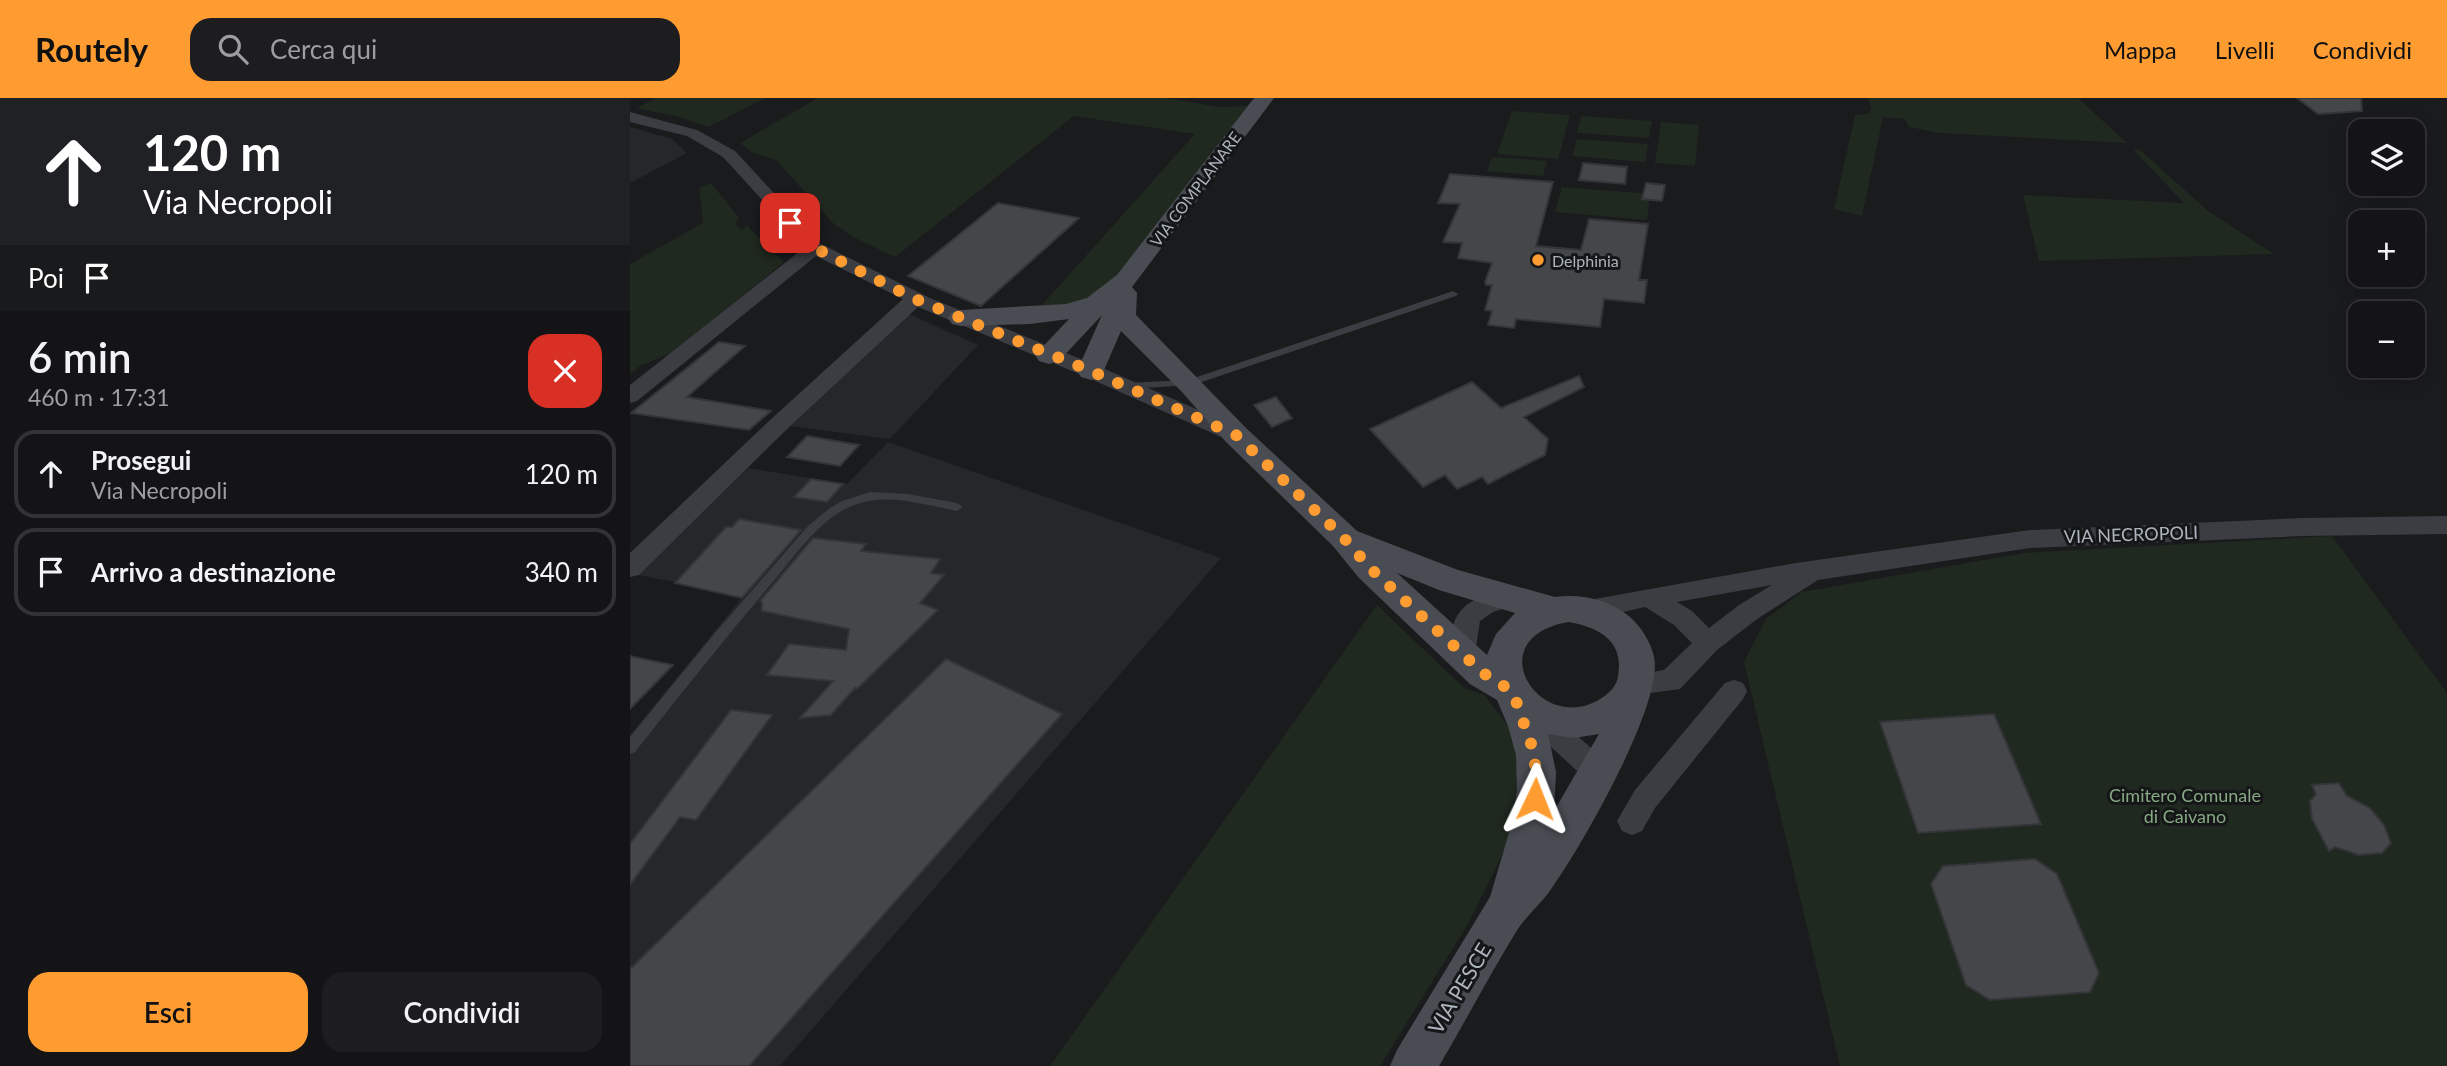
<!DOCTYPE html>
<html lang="it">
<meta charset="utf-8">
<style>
:root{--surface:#141416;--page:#1d1d1f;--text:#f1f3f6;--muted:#9d9ea1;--line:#333335;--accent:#fe9c32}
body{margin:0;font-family:Lato,sans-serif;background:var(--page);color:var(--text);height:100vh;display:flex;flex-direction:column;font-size:26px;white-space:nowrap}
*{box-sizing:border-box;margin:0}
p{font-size:23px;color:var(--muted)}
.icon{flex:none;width:38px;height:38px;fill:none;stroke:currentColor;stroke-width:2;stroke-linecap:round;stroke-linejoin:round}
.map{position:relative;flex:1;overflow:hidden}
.details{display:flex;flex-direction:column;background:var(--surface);width:630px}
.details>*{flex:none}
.guide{background:#202124;color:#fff;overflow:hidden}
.controls{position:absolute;left:1718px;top:21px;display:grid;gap:14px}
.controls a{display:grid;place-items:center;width:77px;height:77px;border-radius:14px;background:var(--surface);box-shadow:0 4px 18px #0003,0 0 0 2px var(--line);font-size:35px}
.pin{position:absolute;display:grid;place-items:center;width:60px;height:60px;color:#fff;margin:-30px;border-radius:14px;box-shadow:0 4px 10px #0006}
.me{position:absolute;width:77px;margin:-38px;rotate:2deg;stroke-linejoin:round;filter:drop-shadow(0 0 5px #0008)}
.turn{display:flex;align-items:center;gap:24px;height:147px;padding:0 28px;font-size:32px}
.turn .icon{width:91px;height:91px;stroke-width:2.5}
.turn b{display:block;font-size:49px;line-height:60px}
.then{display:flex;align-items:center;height:66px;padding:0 28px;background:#0003;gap:14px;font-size:26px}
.round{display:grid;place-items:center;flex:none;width:74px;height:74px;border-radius:21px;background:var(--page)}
.overview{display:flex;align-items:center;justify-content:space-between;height:119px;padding:0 28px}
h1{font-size:42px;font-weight:600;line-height:52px}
.cta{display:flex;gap:14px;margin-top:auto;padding:14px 28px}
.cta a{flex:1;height:80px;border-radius:21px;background:var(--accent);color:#111;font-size:28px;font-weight:600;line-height:80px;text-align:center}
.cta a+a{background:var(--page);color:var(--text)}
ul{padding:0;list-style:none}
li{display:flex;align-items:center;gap:21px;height:88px;margin:0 14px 10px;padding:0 14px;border:4px solid var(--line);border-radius:21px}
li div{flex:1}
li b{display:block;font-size:26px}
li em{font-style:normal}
header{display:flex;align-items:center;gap:42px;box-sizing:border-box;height:98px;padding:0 35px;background:var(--accent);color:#111}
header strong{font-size:33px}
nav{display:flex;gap:38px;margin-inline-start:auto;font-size:24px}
.search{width:490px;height:63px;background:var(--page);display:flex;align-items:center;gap:18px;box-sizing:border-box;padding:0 24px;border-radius:21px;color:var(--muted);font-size:26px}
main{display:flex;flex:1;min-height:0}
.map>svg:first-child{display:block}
.built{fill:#26272a}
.green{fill:#202920}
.building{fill:#44464a;stroke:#343539;stroke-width:2}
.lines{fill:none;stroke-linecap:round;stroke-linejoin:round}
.lane{fill:#3b3d42;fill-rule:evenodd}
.street{fill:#3b3d42;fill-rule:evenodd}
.secondary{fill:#494d53;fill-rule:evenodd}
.route{stroke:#fe9c32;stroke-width:12;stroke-dasharray:0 21.6}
.poi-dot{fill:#fe9c32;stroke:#151618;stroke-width:2.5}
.labels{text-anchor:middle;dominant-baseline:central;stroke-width:6;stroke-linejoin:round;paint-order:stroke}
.far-street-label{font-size:16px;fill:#acb4bd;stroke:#151618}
.far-poi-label{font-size:16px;fill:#acb4bd;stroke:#151618;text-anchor:start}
.street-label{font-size:18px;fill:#acb4bd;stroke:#151618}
.park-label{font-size:18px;fill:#86a983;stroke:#151618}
.near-street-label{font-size:21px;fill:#acb4bd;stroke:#151618}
</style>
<header>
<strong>Routely</strong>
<div class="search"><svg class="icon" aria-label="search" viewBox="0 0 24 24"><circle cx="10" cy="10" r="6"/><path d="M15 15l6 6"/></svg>Cerca qui</div>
<nav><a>Mappa</a><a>Livelli</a><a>Condividi</a></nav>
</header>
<main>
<section class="details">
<div class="guide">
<div class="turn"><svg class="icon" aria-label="ahead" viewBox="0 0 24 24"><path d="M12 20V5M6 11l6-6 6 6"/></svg><div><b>120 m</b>Via Necropoli</div></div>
<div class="then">Poi<svg class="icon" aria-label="arrive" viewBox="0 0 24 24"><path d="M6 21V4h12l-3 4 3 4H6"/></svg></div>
</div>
<div class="overview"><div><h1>6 min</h1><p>460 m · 17:31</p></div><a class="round" style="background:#d93025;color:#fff"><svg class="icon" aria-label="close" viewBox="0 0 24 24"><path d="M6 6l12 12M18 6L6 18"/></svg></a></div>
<ul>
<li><svg class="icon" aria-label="ahead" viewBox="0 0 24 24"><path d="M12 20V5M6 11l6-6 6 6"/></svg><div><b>Prosegui</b><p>Via Necropoli</p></div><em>120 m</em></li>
<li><svg class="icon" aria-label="arrive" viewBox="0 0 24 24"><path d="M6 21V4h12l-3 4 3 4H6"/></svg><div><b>Arrivo a destinazione</b></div><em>340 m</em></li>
</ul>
<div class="cta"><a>Esci</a><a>Condividi</a></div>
</section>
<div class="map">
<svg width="1817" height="968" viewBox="0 0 1817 968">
<rect width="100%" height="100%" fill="#1a1b1d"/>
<path class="built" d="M0 29 42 41 57 55 0 85Z
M279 216 348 247 260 341 160 328Z
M258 344 591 460 150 968H0V637L114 497 8 477 118 370 217 386Z"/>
<path class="green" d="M26 0H135L79 29 49 19 7 10Z
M188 0H535L590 9 618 8 481 187C461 204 437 209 412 207L565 36 444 18 265 159 223 139 203 125 146 62 123 55 110 45Z
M1238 0H1448L1497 45 1310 35 1279 29 1275 21 1253 19 1232 118 1204 111 1225 17 1237 16 1242 12Z
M882 13 940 17 928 61 867 56Z
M951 18 1022 23 1019 40 947 35Z
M1031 24 1069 27 1065 68 1025 65Z
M947 41 1018 46 1015 64 942 58Z
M1509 51 1578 113 1644 156 1409 163 1393 97 1554 105 1507 56 1504 52Z
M862 59 917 63 913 78 857 73Z
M81 85 109 120 105 126 112 132 117 128 154 164 44 254 10 268 0 276V166L73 125 69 90Z
M932 89 1020 96 1017 122 925 114Z
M1702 438 1817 595V968H1210L1114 564 1136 521 1172 494 1394 455Z
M747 507 834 590 854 597 876 625 886 643 889 711 872 757 838 826 750 968H420Z"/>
<path class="building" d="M1667 0H1731L1732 13 1688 16Z
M953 65 997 69 995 86 949 82Z
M820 76 923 84 906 148 951 152 959 121 1018 126 1009 182H1017L1014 205 974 201 970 229 886 221 884 230 858 227 862 213 855 212 862 187H856L855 184 862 165 828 160 832 145 813 144 830 106 808 105Z
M1016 85 1035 87 1032 103 1012 101Z
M368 105 449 120 351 208 278 178Z
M89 244 115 248 57 299 141 313 119 332 1 315Z
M949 278 954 289 894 319 918 341 915 357 858 386 852 379 827 391 815 377 793 389 740 331 842 284 871 310Z
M646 299 662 320 642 329 624 307Z
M177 338 229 347 210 368 157 359Z
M181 381 213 386 197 404 164 399Z
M109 421 171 432 112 500 45 485 96 429H102Z
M183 440 236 446 231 453 310 461 301 475 314 477 290 505 308 512 227 591 225 590 201 617 170 620 203 583 137 577 159 546 216 552 219 531 132 513V504L130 503Z
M0 558 43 567 0 611Z
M316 561 432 616 119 968H0V871Z
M101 612 142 617 66 722 50 719 0 787V746Z
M1364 616 1411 726 1288 735 1250 624Z
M1709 685 1717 698 1740 710 1754 727 1761 745 1752 755 1729 757 1705 749 1699 753 1682 721 1680 703 1686 696 1682 687Z
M1405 761 1427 776 1469 875 1460 894 1360 902 1336 887 1301 786 1313 768Z"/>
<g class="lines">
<path class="lane" d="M823 193 828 196 826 198 563 287 495 291 490 288 495 285 558 282Z
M240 394 278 396 327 405 333 409 327 413C295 407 259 395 227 406 191 418 166 457 142 485 95 540 50 597 5 654L0 656V639L85 535 178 428 200 410 212 403Z"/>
<path class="street" d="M0 14 67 32 105 53 191 146 300 200 468 268 614 332 617 337 614 342 606 344 598 342 454 278 288 209 155 333 9 477 0 479V455L139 323 273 201 186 158 7 303 0 305V287L175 149 93 59 57 38 0 24Z
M1817 418V436L1673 438 1400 450 1188 482 1127 521 1087 552 1050 591 1006 597 997 594 993 586 997 578 1034 572 1062 545 1044 527 1015 509 959 522 950 519 946 512 950 505 959 502 1166 465 1400 432 1673 420ZM1142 487 1109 507 1079 530 1062 513 1047 504Z
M879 489 888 492 891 499 888 506 863 514 850 523 845 556 841 564 832 567 823 564C818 554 819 546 821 536 826 503 852 498 879 489Z
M1104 582 1113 585 1117 593 1113 601 1025 710 1012 733 1002 737 992 733 987 723 1005 692 1095 585Z
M904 604 914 608 979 666 983 675 979 684 969 688 959 684 894 624 890 616 894 608Z"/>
<path class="secondary" d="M624 0H644L502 189 507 195 506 217 616 330 727 433 828 472 925 499C950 495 981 502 1000 519 1011 529 1021 544 1024 559 1034 606 949 753 919 794 909 808 895 819 886 834 859 878 835 924 809 968H760L767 952 860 799 881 728 887 692 886 657 878 628 867 602 840 586 729 480 703 448 596 344 552 294 491 233 471 279 461 282 451 279 447 273 472 217 429 263 419 266 409 263 405 257 439 221 400 226 331 228 322 226 318 220 322 214 331 212 436 206 457 200 487 177ZM767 475 809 492 885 515 866 536 857 557ZM938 524C963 528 990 539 989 569 988 582 987 588 976 597 914 645 844 541 938 524ZM918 636 944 640 969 636 924 713 926 674Z"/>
</g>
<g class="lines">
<path class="route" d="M160 125 185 150 285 201 461 273 606 337 714 440 741 471 853 575 877 590 885 600 905 657V701"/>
</g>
<circle class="poi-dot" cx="908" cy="162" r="7"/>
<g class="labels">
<g class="far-street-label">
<text transform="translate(565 91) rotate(-53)">VIA COMPLANARE</text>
</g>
<g class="far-poi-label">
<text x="922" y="162">Delphinia</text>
</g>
<g class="street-label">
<text transform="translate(1501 436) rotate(-2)">VIA NECROPOLI</text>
</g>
<g class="park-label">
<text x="1555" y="697">Cimitero Comunale<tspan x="1555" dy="21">di Caivano</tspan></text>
</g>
<g class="near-street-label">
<text transform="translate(829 890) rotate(-59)">VIA PESCE</text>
</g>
</g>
</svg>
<div class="controls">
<a><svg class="icon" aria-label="layers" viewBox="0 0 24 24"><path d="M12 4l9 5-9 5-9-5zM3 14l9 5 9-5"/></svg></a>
<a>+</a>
<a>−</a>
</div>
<div class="pin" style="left:160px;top:125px;background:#d93025"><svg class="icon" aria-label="arrive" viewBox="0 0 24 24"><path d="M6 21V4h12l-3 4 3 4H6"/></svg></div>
<svg class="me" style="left:905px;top:701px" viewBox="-20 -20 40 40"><path d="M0-17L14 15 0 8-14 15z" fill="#fe9c32" stroke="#fff" stroke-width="4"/></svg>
</div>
</main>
